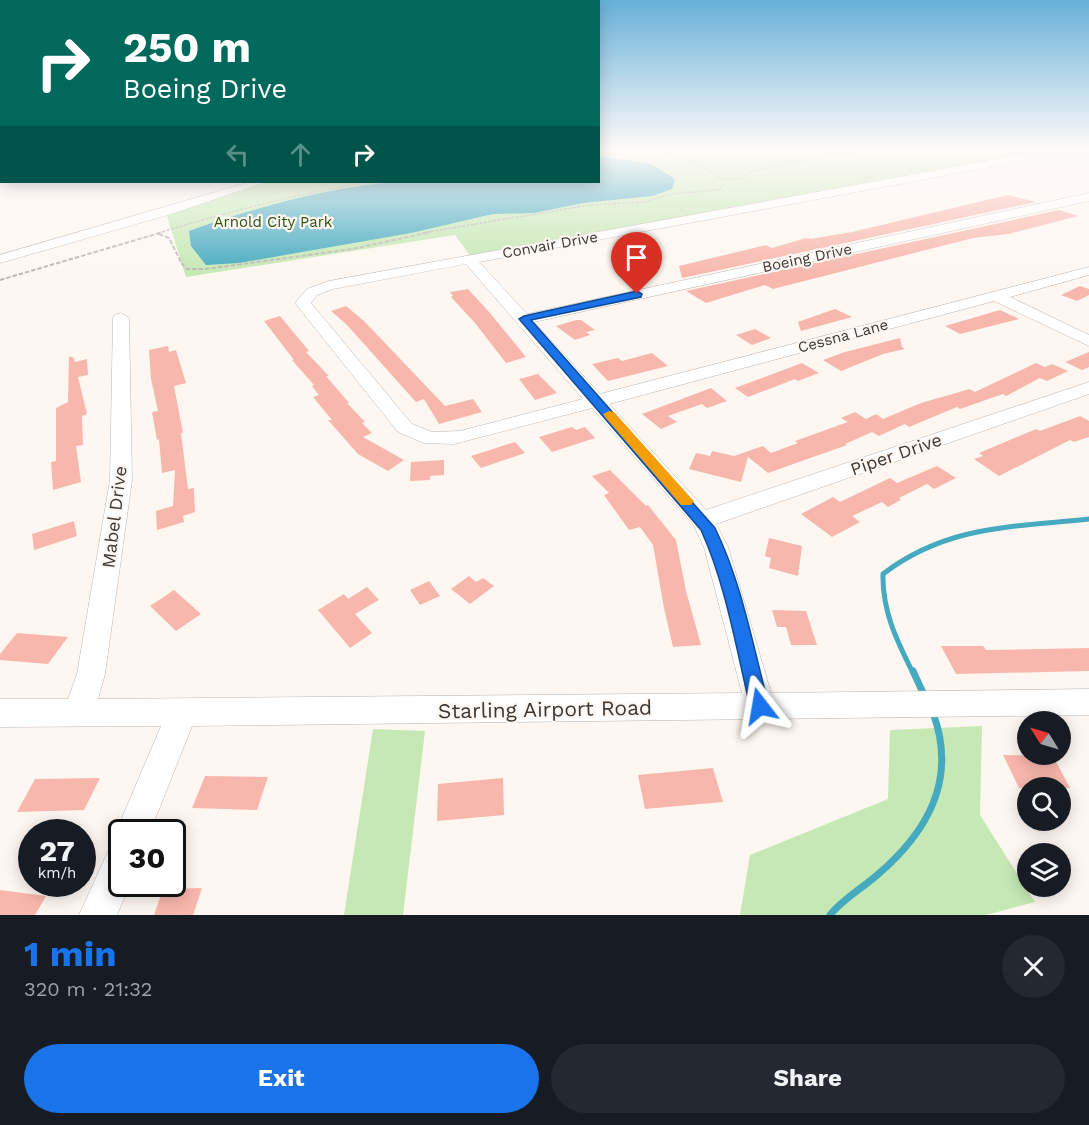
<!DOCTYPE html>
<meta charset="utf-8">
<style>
:root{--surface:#171b24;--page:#242831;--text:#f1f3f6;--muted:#9ea1a6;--accent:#1a73e8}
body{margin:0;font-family:"Work Sans",sans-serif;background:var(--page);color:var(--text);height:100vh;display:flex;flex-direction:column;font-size:22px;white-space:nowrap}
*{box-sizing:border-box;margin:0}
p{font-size:20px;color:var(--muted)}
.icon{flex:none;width:33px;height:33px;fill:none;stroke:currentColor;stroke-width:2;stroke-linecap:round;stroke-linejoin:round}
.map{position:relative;height:915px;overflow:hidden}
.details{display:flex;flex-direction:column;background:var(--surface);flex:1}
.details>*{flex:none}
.guide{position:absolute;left:0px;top:0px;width:600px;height:183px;box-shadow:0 3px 15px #0003;background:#00695c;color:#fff;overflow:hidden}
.needle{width:39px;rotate:307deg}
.controls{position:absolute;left:1017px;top:711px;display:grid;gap:12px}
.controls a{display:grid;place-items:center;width:54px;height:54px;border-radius:50%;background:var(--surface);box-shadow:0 3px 15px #0003;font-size:30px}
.speed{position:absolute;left:18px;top:819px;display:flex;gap:12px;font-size:30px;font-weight:700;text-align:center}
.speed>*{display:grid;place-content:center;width:78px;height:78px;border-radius:50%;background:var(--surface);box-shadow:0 3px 15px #0003;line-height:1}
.speed small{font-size:15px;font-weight:400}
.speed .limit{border:3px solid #111;border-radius:9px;background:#fff;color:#111}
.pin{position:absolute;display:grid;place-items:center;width:51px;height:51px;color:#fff;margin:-62px -26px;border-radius:50% 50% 50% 0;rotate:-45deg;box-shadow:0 0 6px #0007}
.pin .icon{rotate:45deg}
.me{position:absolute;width:66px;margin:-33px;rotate:346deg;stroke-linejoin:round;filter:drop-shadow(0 0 4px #0008)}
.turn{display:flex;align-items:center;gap:21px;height:126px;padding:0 24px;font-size:27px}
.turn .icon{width:78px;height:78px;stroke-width:2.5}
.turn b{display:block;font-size:42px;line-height:51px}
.lanes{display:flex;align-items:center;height:57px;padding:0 24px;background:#0003;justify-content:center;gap:30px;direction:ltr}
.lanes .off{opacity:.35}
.round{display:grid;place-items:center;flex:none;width:63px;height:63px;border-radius:32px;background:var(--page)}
.headline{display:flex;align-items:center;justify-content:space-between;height:102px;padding:0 24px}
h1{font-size:36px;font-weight:700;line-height:45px;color:var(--accent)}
.primary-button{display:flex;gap:12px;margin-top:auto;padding:12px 24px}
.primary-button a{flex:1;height:69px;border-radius:36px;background:var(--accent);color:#fff;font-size:24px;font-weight:700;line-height:69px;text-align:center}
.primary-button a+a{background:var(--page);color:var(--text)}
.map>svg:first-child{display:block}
.green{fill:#c5e8b4}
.water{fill:#45a9bf}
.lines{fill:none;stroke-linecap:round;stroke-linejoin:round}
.stream-far1{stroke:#45a9bf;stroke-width:5}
.stream{stroke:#45a9bf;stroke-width:7}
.building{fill:#f8b7ad}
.minor-casing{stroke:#bdb6b1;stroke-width:1}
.path-far1{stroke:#bdb8b3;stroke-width:1.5;stroke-dasharray:3 1.5;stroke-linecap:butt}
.path{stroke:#bdb8b3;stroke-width:2;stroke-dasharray:4.5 2;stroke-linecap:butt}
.minor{fill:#fff;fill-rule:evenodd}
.route{fill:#1a73e8;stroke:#114b97;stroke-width:1.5}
.slow{fill:#f59e0b}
.labels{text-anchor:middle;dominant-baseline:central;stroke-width:4.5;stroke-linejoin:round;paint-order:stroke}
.far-park-label{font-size:15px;fill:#2b5111;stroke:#fef7f1}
.far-street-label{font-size:15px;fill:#3b3836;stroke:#fef7f1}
.street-label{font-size:18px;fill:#3b3836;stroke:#fef7f1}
.near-street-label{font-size:21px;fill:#3b3836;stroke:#fef7f1}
</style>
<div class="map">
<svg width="1089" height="915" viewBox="0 0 1089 915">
<rect width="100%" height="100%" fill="#fef7f1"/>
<path class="green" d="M599 148H1070L471 257 455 235 186 277 166 213 266 182H598Z
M982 726 980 815 1035 902 986 915H740L750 855 888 799 890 730Z
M373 729 425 731 403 915H344Z"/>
<path class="water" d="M599 156 651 164 675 179 672 189 652 196 583 203 534 213 493 214 411 233 239 263 206 265 191 246 189 231C250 209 338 184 402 182 467 179 533 182 598 182Z"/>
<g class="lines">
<path class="stream-far1" d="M913 673C897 641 882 611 883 574 947 525 1013 527 1089 519"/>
<path class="stream" d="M913 671 924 695
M830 915C843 899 861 889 876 876 927 833 958 780 933 713"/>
</g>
<path class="building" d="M1008 195 1036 202 682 278 679 266 766 245 772 248 806 238 810 239 852 232Z
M1059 210 1078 216 1008 234 973 238 773 289 765 285 706 303 686 291Z
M1080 286 1089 289V295L1077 301 1061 295Z
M468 289 490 313 526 357 506 363 475 323 451 297 453 296 450 292Z
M346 306 364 321 445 406 473 399 482 412 439 424 424 399 416 402 347 325 331 311Z
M835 309 852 317 801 331 798 322Z
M1000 310 1019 319 960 334 945 326Z
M280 316 309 351 306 352 329 376H326L349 403H347L365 422 362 423 372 433 363 437 404 460 388 471 358 454 328 420H332L313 397 319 395 312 386 314 385 292 360H294L264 321Z
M576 320H581L595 330 586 332 590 335 575 340 556 326Z
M755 329 771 338 752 345 736 335Z
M900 338 902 347 905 349 883 354 841 371 823 360 845 352Z
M168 346 169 352 176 350 186 383 174 386 183 433H181L188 489 194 488 195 512 183 516 184 522 157 530 156 511 173 506 175 470 162 473 159 439 157 440 152 412 158 411 151 379 149 350Z
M1089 352V367L1082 370 1065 362Z
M652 353 668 366 608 381 592 364 618 358 622 361Z
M69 357H73L75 362 87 359 88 375 78 377 87 414 82 416 83 445 76 446 81 482 53 490 51 462 56 461V408L68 402Z
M802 363 819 373 798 381 795 379 748 397 735 388Z
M1036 363 1045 367 1052 364 1068 371 1047 381 1040 378 1006 396 1003 394 960 409 957 407 909 427 905 424 879 436 872 432 845 444 847 445 768 473 748 457 741 482 689 469 696 453 710 456 712 451 734 456 763 446 771 453 798 443 795 441 848 422 841 418 855 412 866 419 876 414 883 419 921 403 970 389 975 392Z
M538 374 557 393 535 400 519 379Z
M711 388 727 401 707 408 702 404 668 416 677 422 661 429 642 414Z
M1080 416 1089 421V437L1074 442 1070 440 999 476 974 459 983 456 979 453 1036 429 1040 431Z
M572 427 576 430 585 427 595 438 552 452 539 437Z
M515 442 525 453 481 468 471 456Z
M444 460V475L430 476V480L410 481 411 462Z
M937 466 956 478 934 489 927 484 899 498 901 500 888 507 882 502 852 516 860 522 832 537 801 514 833 497 840 502 890 478 897 483Z
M610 470 646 506 648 505 676 540 686 591 701 645 673 647 664 608 653 545 640 527 629 530 604 495 609 493 592 476Z
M74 521 77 536 34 550 32 534Z
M769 538 802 546 798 576 769 568 771 558 765 556Z
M469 576 476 582 483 578 494 586 470 604 451 589Z
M429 581 440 596 420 605 410 590Z
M367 587 379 600 355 614 372 633 350 648 318 610 344 594 348 599Z
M174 590 201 614 176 631 150 606Z
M772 610 806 611 817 645H791L786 627H777Z
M17 633 68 637 48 664 0 660V654Z
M941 646H983L986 650 1089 648V671L956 674Z
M1003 755 1053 756 1070 788H1019Z
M713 768 723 802 645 809 638 775Z
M205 776 268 777 257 810 192 808Z
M100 778 84 810 17 812 35 779Z
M503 778 504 815 437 821 438 784Z
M202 888 193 915H154L163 889Z
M0 890 46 896 35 915H0Z"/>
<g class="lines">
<g class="minor-casing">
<path id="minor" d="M1059 148H1082L1077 151 479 262 527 314 1089 193V201L534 322 600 394 1089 267V275L1010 297 1089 335V346L994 301 609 404 706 510 1089 382V394L716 524 728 547 771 693 1089 689V715L192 726 150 832H122V884H130L117 915H79L110 847 120 842 116 832 161 726 0 727V699H68L77 674 110 480 113 318 115 315 121 313 129 318 132 480 105 674 98 699 742 693 704 547 693 524 592 408 454 444 424 443 398 432 295 303 307 289 329 281ZM466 264 583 399 460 431 432 432 412 424 311 303 317 295 333 289Z
M0 164H2L0 171Z
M250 182H266L168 215 0 263V255Z"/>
</g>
<path class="path-far1" d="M722 179H741L749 172 836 153 913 148
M158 233C228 212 299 193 372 182
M422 233 589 205 645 202 670 194 719 190 723 185 722 179 694 161 658 151H598"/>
<path class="path" d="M159 234 169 238 182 264 187 269H206L352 249 431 232
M0 280 163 232"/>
<use href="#minor" class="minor"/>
</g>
<linearGradient id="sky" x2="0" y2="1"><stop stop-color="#67b0d8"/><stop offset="0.54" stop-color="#fffbf9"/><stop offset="1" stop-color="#fffbf9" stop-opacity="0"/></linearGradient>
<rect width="1089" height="276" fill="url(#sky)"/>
<path class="route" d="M637 291 642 294 641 297 531 320 715 528C742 583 753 647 769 706L767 713 760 715 753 713 750 706C736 648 726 585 701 530L519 319 524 316Z"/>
<path class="slow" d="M609 411 614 412 691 498 694 501 691 505H681L605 417 603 414Z"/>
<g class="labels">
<g class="far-park-label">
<text x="273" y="222">Arnold City Park</text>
</g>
<g class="far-street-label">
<text transform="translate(550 245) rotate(-10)">Convair Drive</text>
<text transform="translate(807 258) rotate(-12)">Boeing Drive</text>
<text transform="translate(843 336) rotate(-15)">Cessna Lane</text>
</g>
<g class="street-label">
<text transform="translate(896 454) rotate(-19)">Piper Drive</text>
<text transform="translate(114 517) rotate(-83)">Mabel Drive</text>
</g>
<g class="near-street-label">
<text transform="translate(545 709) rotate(-1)">Starling Airport Road</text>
</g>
</g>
</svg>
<div class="controls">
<a><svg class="needle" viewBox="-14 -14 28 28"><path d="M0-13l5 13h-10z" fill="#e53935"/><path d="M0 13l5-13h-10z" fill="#9ea1a6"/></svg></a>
<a><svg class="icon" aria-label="search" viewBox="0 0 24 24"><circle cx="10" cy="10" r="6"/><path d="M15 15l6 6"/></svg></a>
<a><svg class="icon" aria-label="layers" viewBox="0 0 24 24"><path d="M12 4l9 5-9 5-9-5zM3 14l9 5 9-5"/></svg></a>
</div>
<div class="speed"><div>27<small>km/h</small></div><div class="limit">30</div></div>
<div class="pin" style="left:637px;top:294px;background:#d93025"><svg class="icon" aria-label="arrive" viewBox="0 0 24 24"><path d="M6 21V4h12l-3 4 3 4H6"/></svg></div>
<svg class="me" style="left:760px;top:706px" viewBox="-20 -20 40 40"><path d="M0-17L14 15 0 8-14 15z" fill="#1a73e8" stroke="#fff" stroke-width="4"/></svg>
<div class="guide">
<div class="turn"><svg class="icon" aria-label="right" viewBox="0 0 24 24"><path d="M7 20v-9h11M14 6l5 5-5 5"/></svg><div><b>250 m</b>Boeing Drive</div></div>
<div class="lanes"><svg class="icon off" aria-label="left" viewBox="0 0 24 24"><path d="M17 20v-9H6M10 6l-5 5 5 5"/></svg><svg class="icon off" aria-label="ahead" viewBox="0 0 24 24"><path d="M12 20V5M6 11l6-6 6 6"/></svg><svg class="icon" aria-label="right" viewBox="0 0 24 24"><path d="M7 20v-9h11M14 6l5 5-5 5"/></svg></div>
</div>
</div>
<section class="details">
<div class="headline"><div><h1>1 min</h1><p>320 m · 21:32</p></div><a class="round"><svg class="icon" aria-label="close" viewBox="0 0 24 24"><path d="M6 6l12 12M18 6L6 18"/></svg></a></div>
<div class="primary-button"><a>Exit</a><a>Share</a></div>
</section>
